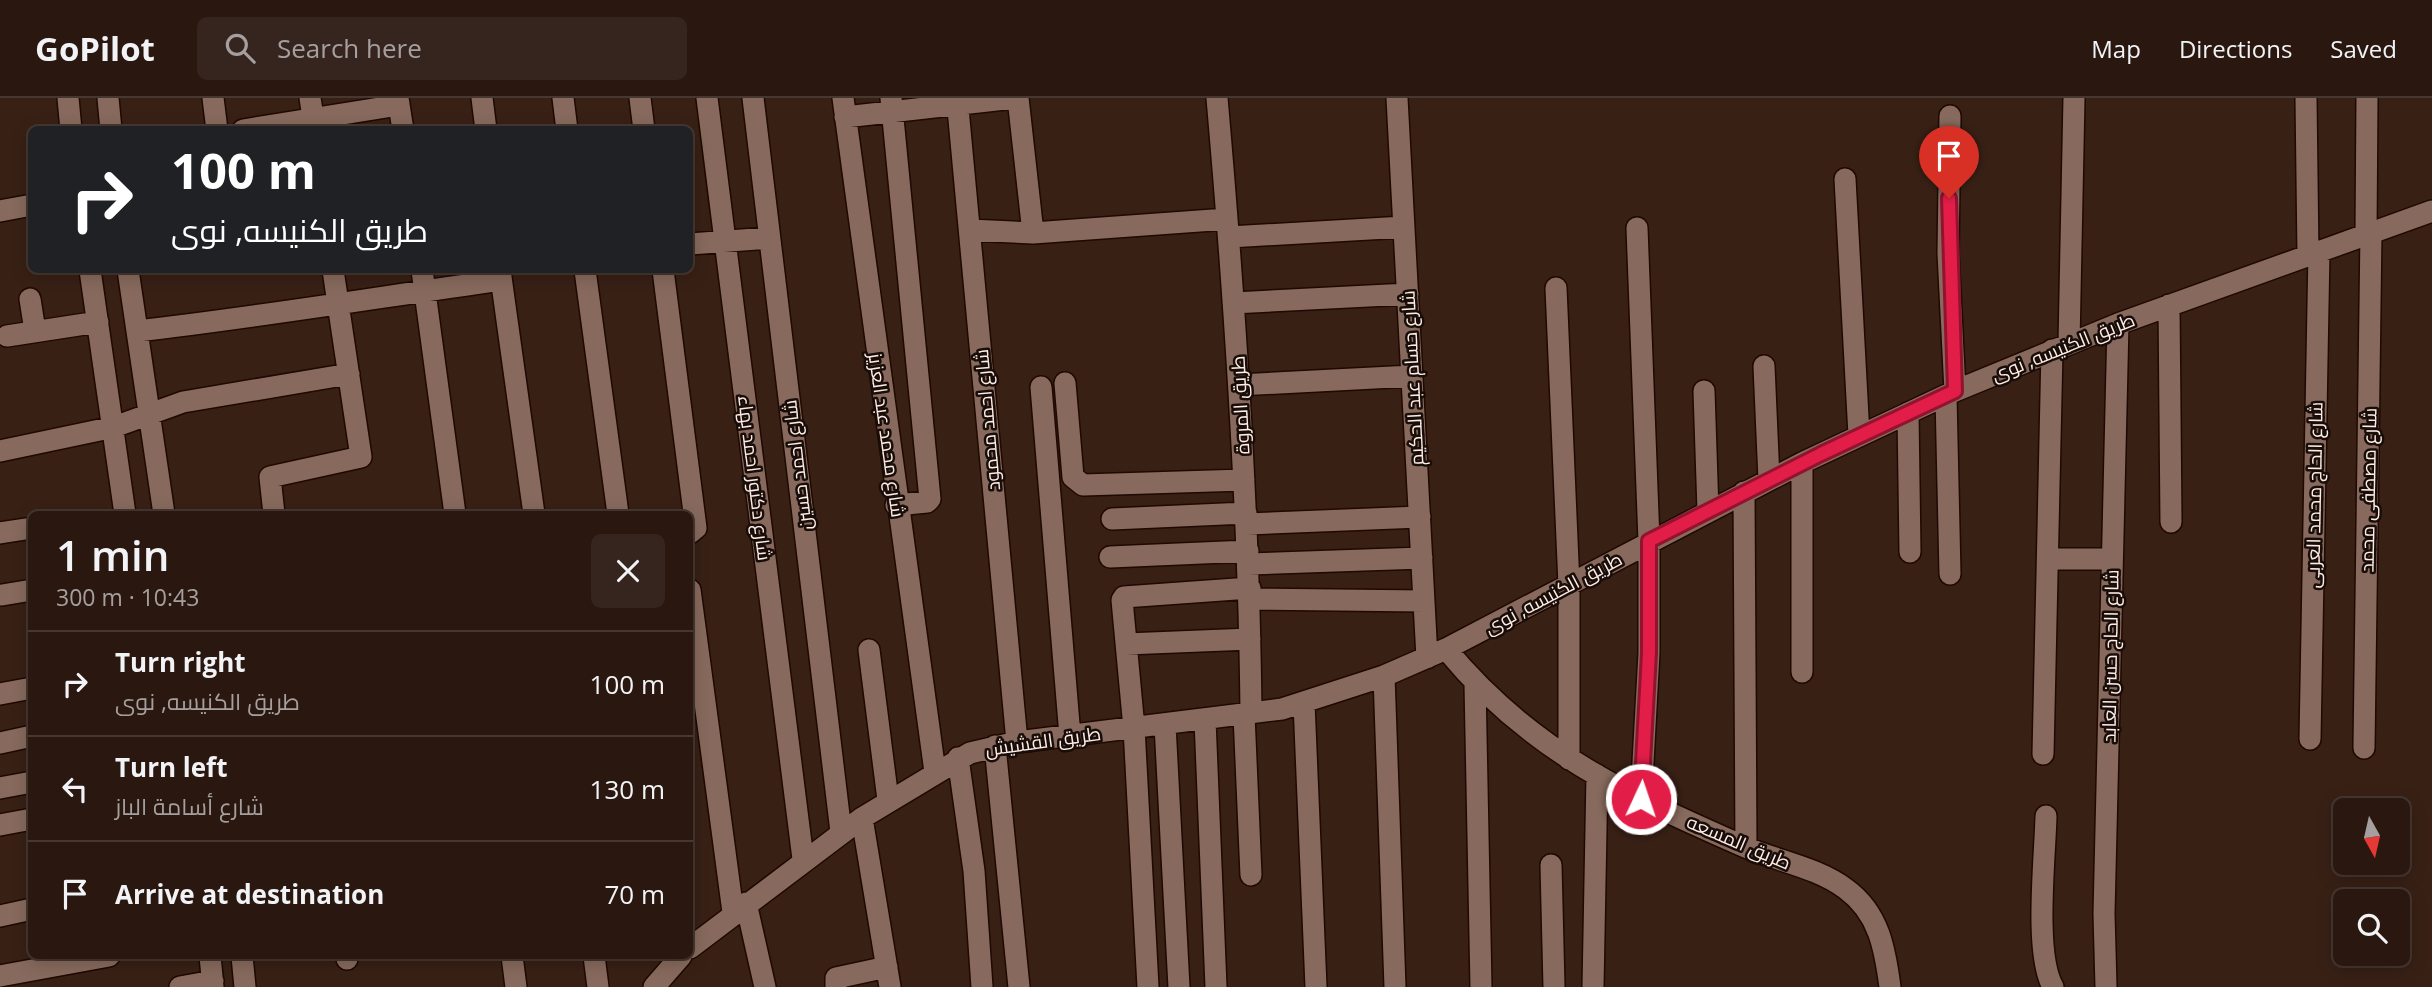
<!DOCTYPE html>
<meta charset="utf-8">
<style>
:root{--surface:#2a1810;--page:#36251e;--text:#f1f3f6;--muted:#a5a09f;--line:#463730}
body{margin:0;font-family:"Open Sans",Cairo,sans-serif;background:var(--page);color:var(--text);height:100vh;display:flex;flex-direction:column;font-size:26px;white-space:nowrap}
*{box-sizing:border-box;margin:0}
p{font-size:23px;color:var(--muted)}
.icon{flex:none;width:38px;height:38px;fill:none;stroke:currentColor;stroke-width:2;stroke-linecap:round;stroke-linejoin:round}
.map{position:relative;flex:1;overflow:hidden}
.details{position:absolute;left:28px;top:413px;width:665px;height:448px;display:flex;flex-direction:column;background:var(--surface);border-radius:10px;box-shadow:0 4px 18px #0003,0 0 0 2px var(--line)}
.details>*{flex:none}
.banner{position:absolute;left:28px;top:28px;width:665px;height:147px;border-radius:10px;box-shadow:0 4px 18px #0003,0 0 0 2px var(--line);background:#202124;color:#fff;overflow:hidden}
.needle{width:46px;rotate:172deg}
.fabs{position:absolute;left:2333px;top:700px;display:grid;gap:14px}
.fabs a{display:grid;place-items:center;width:77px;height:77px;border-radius:10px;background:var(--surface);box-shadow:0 4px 18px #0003,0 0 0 2px var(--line);font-size:35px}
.pin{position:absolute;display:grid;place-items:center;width:60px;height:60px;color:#fff;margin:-72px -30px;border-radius:50% 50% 50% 0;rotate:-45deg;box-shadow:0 0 7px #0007}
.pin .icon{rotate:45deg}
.me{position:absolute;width:77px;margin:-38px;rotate:3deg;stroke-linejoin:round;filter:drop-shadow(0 0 5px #0008)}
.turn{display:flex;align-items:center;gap:24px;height:147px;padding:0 28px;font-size:32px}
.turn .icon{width:91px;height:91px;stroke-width:2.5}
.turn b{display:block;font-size:49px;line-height:60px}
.round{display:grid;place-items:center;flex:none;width:74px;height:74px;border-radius:10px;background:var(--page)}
.overview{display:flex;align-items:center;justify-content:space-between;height:119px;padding:0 28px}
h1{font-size:42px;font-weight:600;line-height:52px}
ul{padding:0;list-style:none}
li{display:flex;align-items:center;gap:21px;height:105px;padding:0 28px;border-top:2px solid var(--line)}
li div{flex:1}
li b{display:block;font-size:26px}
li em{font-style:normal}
header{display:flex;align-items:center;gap:42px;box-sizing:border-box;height:98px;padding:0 35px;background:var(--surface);border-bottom:2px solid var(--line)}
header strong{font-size:33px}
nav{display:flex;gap:38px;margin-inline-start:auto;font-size:24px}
.search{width:490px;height:63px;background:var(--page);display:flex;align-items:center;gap:18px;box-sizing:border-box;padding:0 24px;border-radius:10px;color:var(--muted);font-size:26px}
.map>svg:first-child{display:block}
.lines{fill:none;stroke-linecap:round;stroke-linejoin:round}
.minor-casing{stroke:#1f0902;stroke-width:24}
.minor{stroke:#876a5d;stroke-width:21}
.route-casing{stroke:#92132f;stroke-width:18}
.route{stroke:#e11d48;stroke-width:12}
.labels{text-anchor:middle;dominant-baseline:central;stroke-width:5;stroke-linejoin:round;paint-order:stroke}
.street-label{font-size:19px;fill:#fdece5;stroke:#180d08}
</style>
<header>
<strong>GoPilot</strong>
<div class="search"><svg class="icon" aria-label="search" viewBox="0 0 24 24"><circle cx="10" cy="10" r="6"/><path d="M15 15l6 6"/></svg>Search here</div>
<nav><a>Map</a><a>Directions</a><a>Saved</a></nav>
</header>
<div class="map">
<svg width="2432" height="889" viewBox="0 0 2432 889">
<rect width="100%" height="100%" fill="#382015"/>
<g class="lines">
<g class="minor-casing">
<path id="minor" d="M68 0 71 32
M108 0 111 32
M213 0 217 32
M310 0 315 32
M398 0 403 32
M482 0 486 32
M563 0 567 32
M640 0 644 32
M707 0 803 761
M753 0 841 734
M843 0 935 674
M891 0 930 401 927 404 896 407
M957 0 1017 644
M1018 0 1033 135
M1217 0C1235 205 1249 410 1251 615
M1397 0 1427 560
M2306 0 2308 157
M1950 18 1948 155 1955 293
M845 19 1014 0
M243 32 399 7
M1845 81 1859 337
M0 113 32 107
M1637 130 1649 443V555L1641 701
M970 132 1033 135 1227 121
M2366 136 2367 0
M1229 139 1404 129
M690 146 769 140
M90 172 125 416
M128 172 164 416
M422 172 455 416
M500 172 534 416
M585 172 618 416
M663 172 696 430 690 435
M1556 190 1569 487V661
M30 201 35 233
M1233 205 1408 196
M2169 207 2171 424
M138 233C260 219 380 199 501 182
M7 238 98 224
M2069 245 2074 0
M1764 268 1769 382
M1065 285 1073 379 1083 387 1244 382
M1239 287 1412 278
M1041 289 1070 638
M1704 293 1708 413
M1946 298 1950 476
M1908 315 1910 454
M0 353 114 329 183 304 349 276
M1802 365V574
M1744 394 1746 749
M274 416 270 379 361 359 333 172
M1112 421 1246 415
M1247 426 1420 419
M0 435 32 430
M1110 459 1248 453
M2048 461H2112
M1249 466 1422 460
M690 492 733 814
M2 497 32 492
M1250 501 1424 503
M1126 546 1250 541
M1446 551C1530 653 1625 696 1743 748 1776 763 1817 769 1846 791 1879 815 1885 851 1890 889
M869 552 888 702
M1384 578 1395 889
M1475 586 1481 889
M0 596 32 590
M1304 605 1316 889
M1244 617 1251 777
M1205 622 1216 889
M1165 627 1179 889
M2310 641 2319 153
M0 645 32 638
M995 648 1019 889
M2364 650 2371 134
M2043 656 2052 252
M958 660 974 773 982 889
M0 690 32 684
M2046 718C2045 760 2034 856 2053 889
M862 720 890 889
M0 727 32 721
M1551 767 1554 889
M746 805 765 889
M0 818 32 811
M690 850 862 720 970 655 1017 644 1282 611 1384 578 1446 551 1802 365 1955 293 2118 226 2432 113
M210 858 213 889
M242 858 245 889
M347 858V861
M512 858 516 889
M594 858 598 889
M0 878 109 858
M180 889 213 883
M654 889 681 858
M836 889V880L887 869
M1148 889 1134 630 1122 502 1124 499 1250 490
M1593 889 1597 677
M2106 889 2104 816 2118 226"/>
</g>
<use href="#minor" class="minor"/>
</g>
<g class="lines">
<g class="route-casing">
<path id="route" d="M1641 701 1649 555V443L1821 356 1955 293 1949 100"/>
</g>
<use href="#route" class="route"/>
</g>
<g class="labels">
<g class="street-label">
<text transform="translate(2063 249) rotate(-22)">طريق الكنيسه, نوى</text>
<text transform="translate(1412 280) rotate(-93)">شارع حسام عبد الحكيم</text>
<text transform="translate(1240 307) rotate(-93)">طريق المروة</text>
<text transform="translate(987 322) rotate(-95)">شارع احمد محمود</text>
<text transform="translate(887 337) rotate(82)">شارع محمد عبد العزيز</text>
<text transform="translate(797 367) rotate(-97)">شارع احمد حسين</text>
<text transform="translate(755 380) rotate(83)">شارع دكتور احمد بهاء</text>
<text transform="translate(2368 392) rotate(-89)">شارع مصطفى محمد</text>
<text transform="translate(2314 397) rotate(-89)">شارع الحاج محمد العربى</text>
<text transform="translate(1553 495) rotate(-28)">طريق الكنيسه, نوى</text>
<text transform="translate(2110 558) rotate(-89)">شارع الحاج حسن العابد</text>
<text transform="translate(1043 643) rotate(-8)">طريق القشيش</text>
<text transform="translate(1739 744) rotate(23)">طريق المسعه</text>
</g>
</g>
</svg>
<div class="fabs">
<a><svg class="needle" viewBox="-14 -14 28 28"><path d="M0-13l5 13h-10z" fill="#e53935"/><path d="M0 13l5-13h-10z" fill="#a5a09f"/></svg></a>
<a><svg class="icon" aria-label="search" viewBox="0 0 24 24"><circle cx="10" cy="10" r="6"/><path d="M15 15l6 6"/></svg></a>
</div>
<div class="pin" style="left:1949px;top:100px;background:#d93025"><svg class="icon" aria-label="arrive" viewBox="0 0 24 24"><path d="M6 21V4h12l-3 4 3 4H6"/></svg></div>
<svg class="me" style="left:1641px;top:701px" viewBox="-20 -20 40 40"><circle r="17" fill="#e11d48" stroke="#fff" stroke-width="3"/><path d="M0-11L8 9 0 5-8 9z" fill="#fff"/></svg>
<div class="banner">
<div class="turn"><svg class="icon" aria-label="right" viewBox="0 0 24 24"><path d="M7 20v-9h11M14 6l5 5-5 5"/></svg><div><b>100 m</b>طريق الكنيسه, نوى</div></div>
</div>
<section class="details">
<div class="overview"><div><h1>1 min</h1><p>300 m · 10:43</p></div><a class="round"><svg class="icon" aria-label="close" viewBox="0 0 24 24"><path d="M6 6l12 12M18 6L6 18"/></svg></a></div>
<ul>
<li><svg class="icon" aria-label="right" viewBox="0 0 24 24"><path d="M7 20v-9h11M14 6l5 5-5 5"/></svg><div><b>Turn right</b><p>طريق الكنيسه, نوى</p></div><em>100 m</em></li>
<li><svg class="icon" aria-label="left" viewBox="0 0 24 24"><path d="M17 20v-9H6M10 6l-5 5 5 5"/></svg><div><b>Turn left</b><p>شارع أسامة الباز</p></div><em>130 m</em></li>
<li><svg class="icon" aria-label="arrive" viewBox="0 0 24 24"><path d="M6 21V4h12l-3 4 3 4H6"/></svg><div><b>Arrive at destination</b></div><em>70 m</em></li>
</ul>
</section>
</div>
